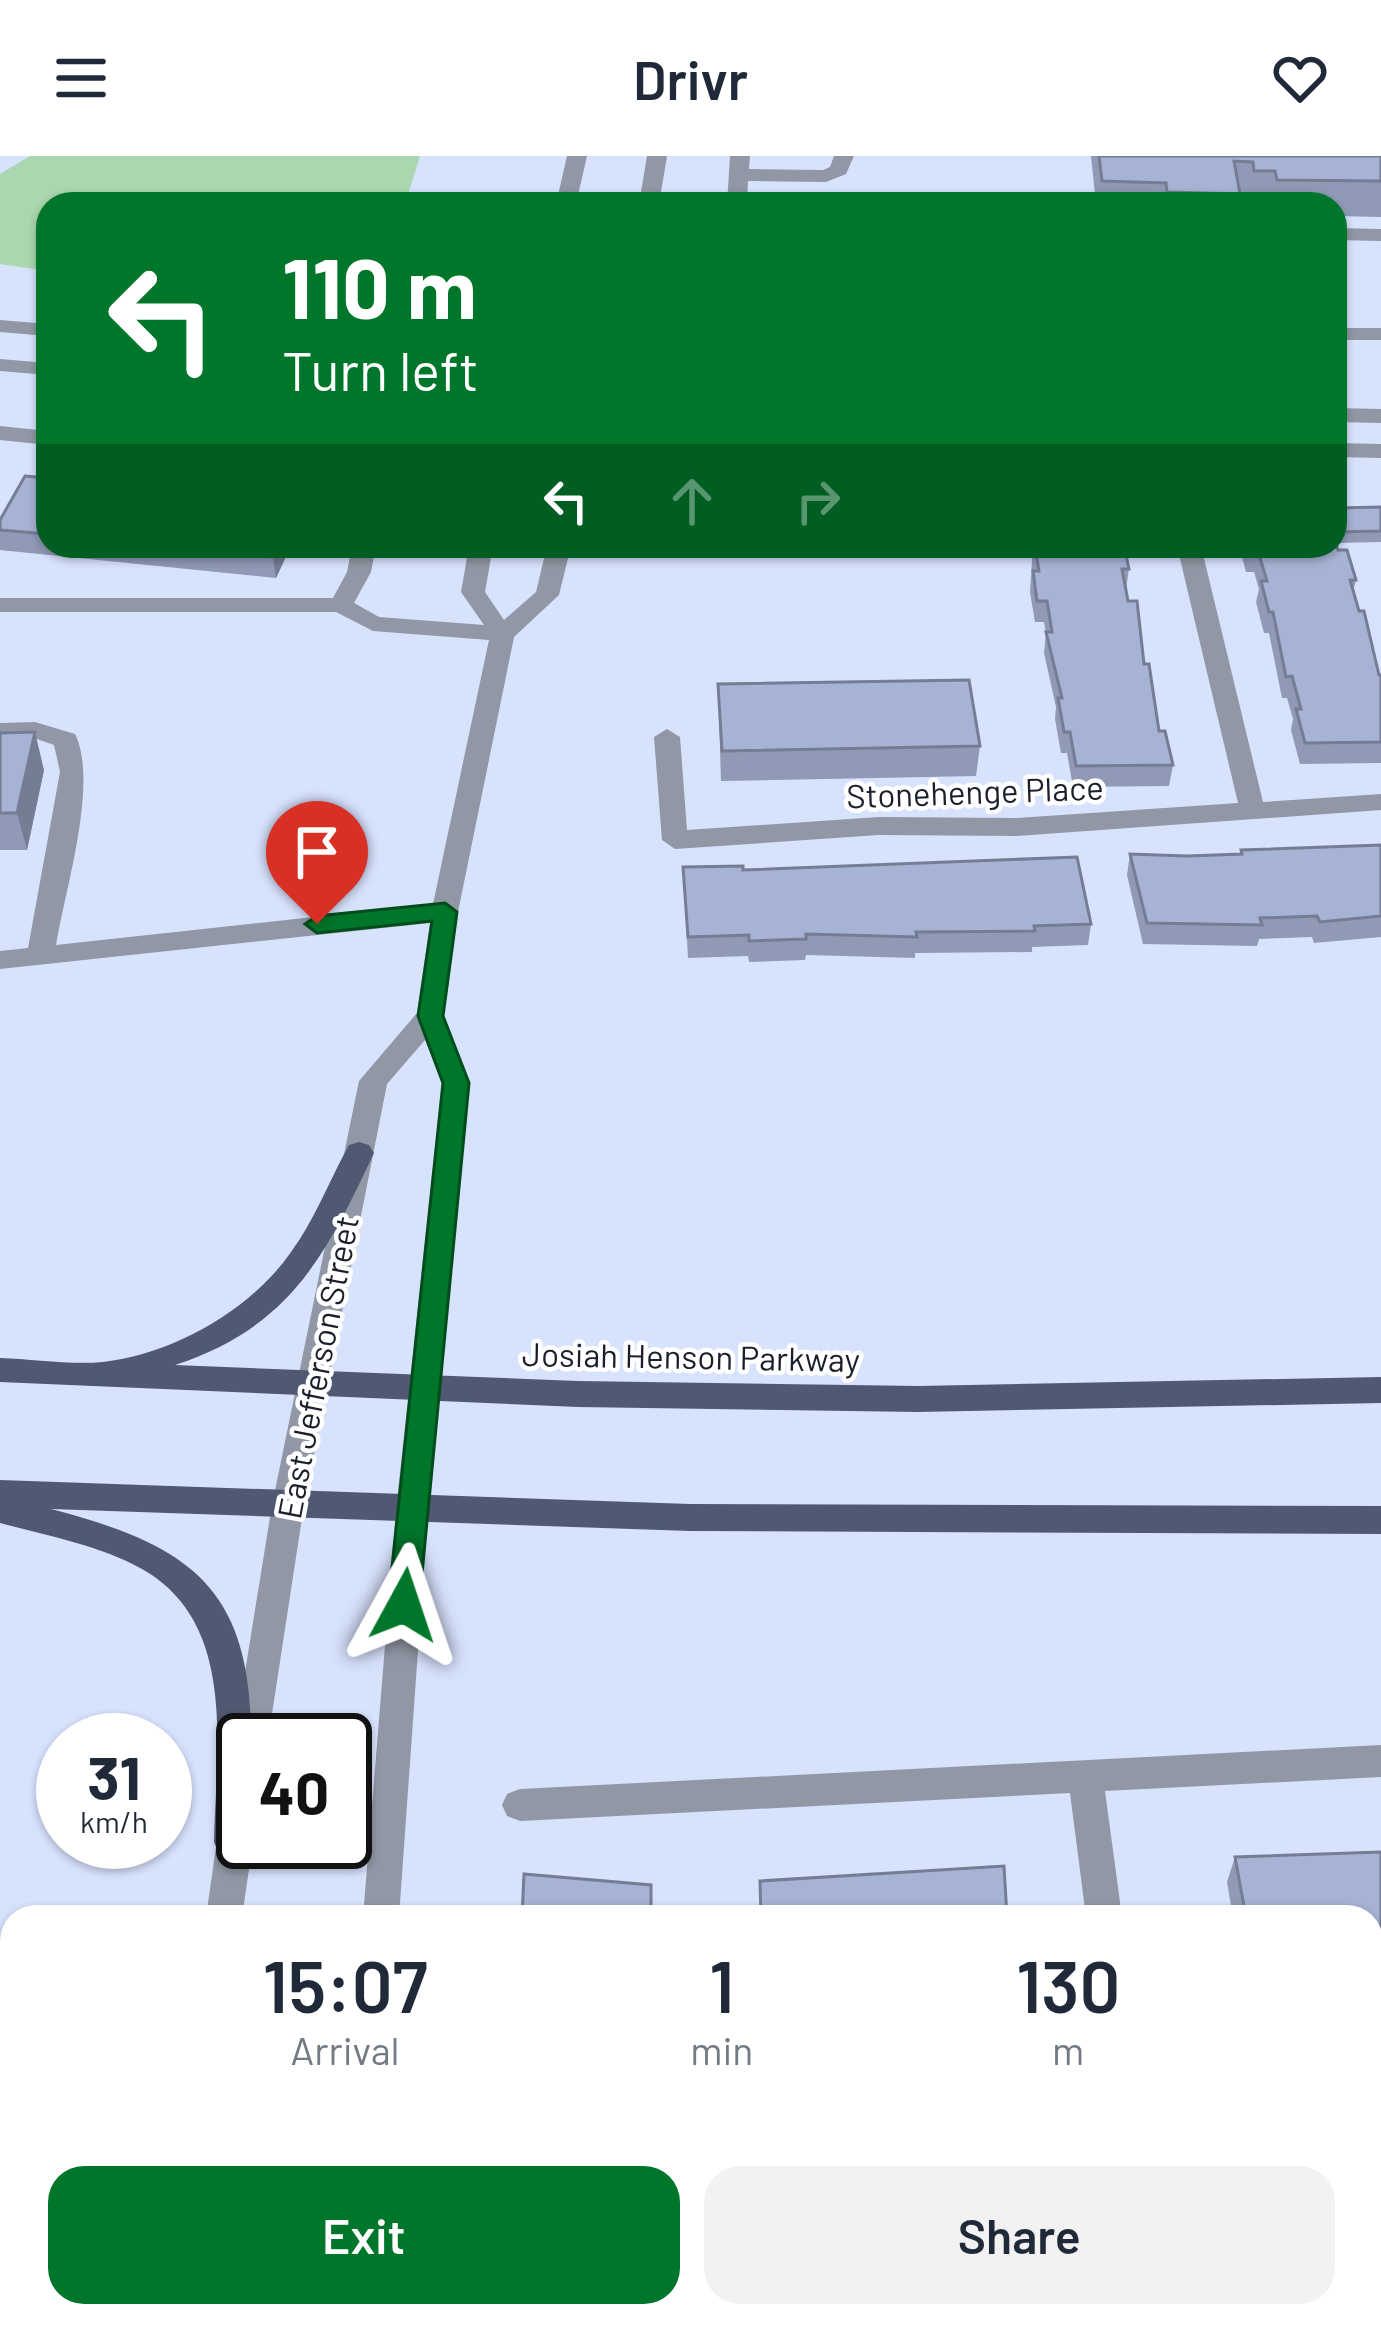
<!DOCTYPE html>
<style>
:root{--surface:#fff;--page:#f2f2f3;--text:#1f2937;--muted:#747a83;--accent:#00762b}
body{margin:0;font-family:Barlow,sans-serif;background:var(--page);color:var(--text);height:100vh;display:flex;flex-direction:column;font-size:45px;white-space:nowrap}
*{box-sizing:border-box;margin:0}
p{font-size:39px;color:var(--muted)}
.icon{flex:none;width:66px;height:66px;fill:none;stroke:currentColor;stroke-width:2;stroke-linecap:round;stroke-linejoin:round}
.map{position:relative;flex:1;overflow:hidden}
.details{position:absolute;left:0px;top:1749px;width:1383px;height:423px;display:flex;flex-direction:column;background:var(--surface);border-radius:36px 36px 0 0;box-shadow:0 3px 9px #0004}
.details>*{flex:none}
.banner{position:absolute;left:36px;top:36px;width:1311px;height:366px;border-radius:36px;box-shadow:0 3px 9px #0004;background:#00762b;color:#fff;overflow:hidden}
.speed{position:absolute;left:36px;top:1557px;display:flex;gap:24px;font-size:60px;font-weight:700;text-align:center}
.speed>*{display:grid;place-content:center;width:156px;height:156px;border-radius:50%;background:var(--surface);box-shadow:0 3px 9px #0004;line-height:1}
.speed small{font-size:30px;font-weight:400}
.speed .limit{border:6px solid #111;border-radius:18px;background:#fff;color:#111}
.pin{position:absolute;display:grid;place-items:center;width:102px;height:102px;color:#fff;margin:-123px -51px;border-radius:50% 50% 50% 0;rotate:-45deg;box-shadow:0 0 12px #0007}
.pin .icon{rotate:45deg}
.me{position:absolute;width:132px;margin:-66px;rotate:5deg;stroke-linejoin:round;filter:drop-shadow(0 0 9px #0008)}
.turn{display:flex;align-items:center;gap:42px;height:252px;padding:0 48px;font-size:54px}
.turn .icon{width:156px;height:156px;stroke-width:2.5}
.turn b{display:block;font-size:84px;line-height:102px}
.lanes{display:flex;align-items:center;height:114px;padding:0 48px;background:#0003;justify-content:center;gap:60px;direction:ltr}
.lanes .off{opacity:.35}
.eta{display:flex;justify-content:space-evenly;align-items:center;height:204px;text-align:center}
.eta b{font-size:72px;font-weight:600;line-height:84px}
.cta{display:flex;gap:24px;margin-top:auto;padding:24px 48px}
.cta a{flex:1;height:138px;border-radius:36px;background:var(--accent);color:#fff;font-size:48px;font-weight:600;line-height:138px;text-align:center}
.cta a+a{background:var(--page);color:var(--text)}
header{display:flex;justify-content:space-between;align-items:center;height:156px;padding:0 48px;background:var(--surface);font-size:54px;font-weight:600}
.map>svg:first-child{display:block}
.green{fill:#aad7af}
.lines{fill:none;stroke-linecap:round;stroke-linejoin:round}
.minor{fill:#9197a5;fill-rule:evenodd}
.major{fill:#505971;fill-rule:evenodd}
.wall{fill:#909ab6}
.shaded-wall{fill:#757d94}
.building{fill:#a7b3d4;stroke:#757d94;stroke-width:3}
.route{fill:#00762b;stroke:#004d1c;stroke-width:3}
.labels{text-anchor:middle;dominant-baseline:central;stroke-width:9;stroke-linejoin:round;paint-order:stroke}
.street-label{font-size:33px;fill:#1b1f2c;stroke:#fff}
</style>
<header><svg class="icon" aria-label="menu" viewBox="0 0 24 24"><path d="M4 6h16M4 12h16M4 18h16"/></svg>Drivr<svg class="icon" aria-label="heart" viewBox="0 0 24 24"><path d="M12 20l-8-8c-3-5 5-10 8-4 3-6 11-1 8 4z"/></svg></header>
<div class="map">
<svg width="1381" height="2170" viewBox="0 0 1381 2170">
<rect width="100%" height="100%" fill="#d7e2fd"/>
<path class="green" d="M30 0H420L405 48H48V115L0 108V18Z"/>
<g class="lines">
<path class="minor" d="M567 0H587L576 48H556Z
M647 0H667L659 48H639Z
M730 0H750L749 13 823 14 830 11 834 0H854L846 18 826 26 748 25 747 48H727Z
M1335 72 1381 73V85L1335 84Z
M0 164 48 168V180L0 176Z
M1335 172H1381V184H1335Z
M0 203 48 207V219L0 215Z
M1335 252 1381 253V267L1335 266Z
M0 270 48 275V289L0 284Z
M1335 287 1381 288V302L1335 301Z
M352 390H376L371 416 354 447 379 461 484 469 461 436 469 390H493L485 436 504 464 536 436 547 390H571L559 439 514 481 458 756 444 860 470 927 428 1354 399 1761H363L396 1354 442 927 425 884 387 928 304 1349 268 1584H243V1597L234 1584 272 1349 359 925 417 857 430 767 0 813V795L28 792 60 616 54 589 34 582 0 583V567L35 566 75 578C99 626 65 734 56 789L433 748 489 484 373 475 336 456H0V442H333L347 416Z
M1177 390H1201L1263 646 1381 638V654L1017 680 879 679 675 693 662 684 654 581 667 573 680 581 687 674 879 661 1017 662 1238 647Z
M1381 1589V1621L1105 1635 1122 1761H1086L1070 1637 520 1665 507 1660 502 1649 507 1638 520 1633Z
M243 1612V1686H253L242 1761H206L225 1628 231 1617Z
M160 2160H200L199 2170H159Z
M333 2160H373L372 2170H332Z
M1133 2160H1173L1175 2170H1135Z"/>
<path class="major" d="M359 986 369 989 374 997C325 1101 290 1171 175 1209L578 1225 918 1230 1381 1221V1247L918 1256 578 1251 0 1226V1202C33 1203 70 1209 103 1206 173 1198 251 1154 291 1096 315 1063 329 1025 349 989Z
M0 1324 690 1348 1381 1350V1378L690 1375 51 1353C189 1389 252 1431 251 1584H243V1686H250L245 1698 232 1702 219 1698 214 1686C216 1593 238 1467 142 1413 99 1389 48 1380 0 1367Z"/>
</g>
<path class="wall" d="M1091 0H1381V61L1335 60V48H1248L1247 41H1240L1239 48H1096Z
M48 322V390H291L276 422 0 394V364Z
M1381 351V386L1335 387 1338 394 1356 424 1353 436 1379 519H1381V607L1300 608 1291 574 1293 563 1287 542H1282L1269 477H1264L1256 446 1259 433 1254 416H1246L1239 390H1335V352Z
M1033 390H1124L1129 413 1126 433 1159 575 1173 609 1169 630 1073 631 1067 597H1061L1055 563 1056 551 1044 497 1046 477 1044 466H1035L1030 436Z
M718 528 980 590 976 620 721 625Z
M0 577 44 614 27 694H0Z
M1381 689V781L1314 787 1312 781 1259 783 1257 790 1143 788 1127 719 1130 698 1187 700 1240 698 1241 694Z
M683 711 743 714 1091 768 1088 789 1032 791V796L915 797V802L806 799 805 804 749 806 748 800 688 802Z
M1381 1696V1851H1371V1761H1233L1227 1726 1235 1701Z
M1304 2160H1371L1381 2170H1306Z"/>
<path class="shaded-wall" d="M278 390H291L276 422 273 401Z
M35 576 44 614 27 694 17 657Z"/>
<path class="building" d="M1099 0H1381V25L1277 24 1275 15H1254L1253 6 1234 5 1240 38 1167 36 1166 27 1102 25Z
M25 320 48 322V378L0 374V364Z
M1381 351V375L1335 376V352Z
M1335 385 1338 394H1347L1356 424H1350L1359 455H1364L1379 519H1381V586L1305 587 1296 553H1301L1292 520 1286 521 1273 456H1269L1261 425H1267L1258 395H1250L1248 390H1335Z
M162 390H278L273 401Z
M1035 390H1124L1129 413H1122L1128 445H1137L1144 508H1149L1159 575H1165L1173 609 1076 610 1070 576H1064L1058 542H1062L1046 476H1052L1047 445H1037L1033 415H1039Z
M969 524 980 590 722 595 718 528Z
M35 576 17 657H0V577Z
M1381 689V760L1320 766 1317 760 1260 762 1262 769 1147 767 1130 698 1187 700 1242 698 1241 694Z
M1077 701 1091 768 1034 770 1035 775 916 776 917 781 806 778V783L749 785V779L688 781 683 711 743 710V714Z
M1381 1696V1828H1371V1761H1246L1235 1701Z
M1004 1710 1007 1761H761L760 1725Z
M524 1718 651 1729V1761H522Z
M1371 1959 1381 1960V2170H1319L1318 2160H1371Z"/>
<path class="route" d="M445 747 457 756 443 860 469 927 419 1449 414 1459 404 1462 393 1459 388 1449 443 927 418 860 432 765 317 777 305 768 317 760Z"/>
<g class="labels">
<g class="street-label">
<text transform="translate(975 635) rotate(-2)">Stonehenge Place</text>
<text transform="translate(691 1200) rotate(1)">Josiah Henson Parkway</text>
<text transform="translate(317 1211) rotate(-79)">East Jefferson Street</text>
</g>
</g>
</svg>
<div class="speed"><div>31<small>km/h</small></div><div class="limit">40</div></div>
<div class="pin" style="left:317px;top:768px;background:#d93025"><svg class="icon" aria-label="arrive" viewBox="0 0 24 24"><path d="M6 21V4h12l-3 4 3 4H6"/></svg></div>
<svg class="me" style="left:404px;top:1449px" viewBox="-20 -20 40 40"><path d="M0-17L14 15 0 8-14 15z" fill="#00762b" stroke="#fff" stroke-width="4"/></svg>
<div class="banner">
<div class="turn"><svg class="icon" aria-label="left" viewBox="0 0 24 24"><path d="M17 20v-9H6M10 6l-5 5 5 5"/></svg><div><b>110 m</b>Turn left</div></div>
<div class="lanes"><svg class="icon" aria-label="left" viewBox="0 0 24 24"><path d="M17 20v-9H6M10 6l-5 5 5 5"/></svg><svg class="icon off" aria-label="ahead" viewBox="0 0 24 24"><path d="M12 20V5M6 11l6-6 6 6"/></svg><svg class="icon off" aria-label="right" viewBox="0 0 24 24"><path d="M7 20v-9h11M14 6l5 5-5 5"/></svg></div>
</div>
<section class="details">
<div class="eta">
<div><b>15:07</b><p>Arrival</p></div>
<div><b>1</b><p>min</p></div>
<div><b>130</b><p>m</p></div>
</div>
<div class="cta"><a>Exit</a><a>Share</a></div>
</section>
</div>
